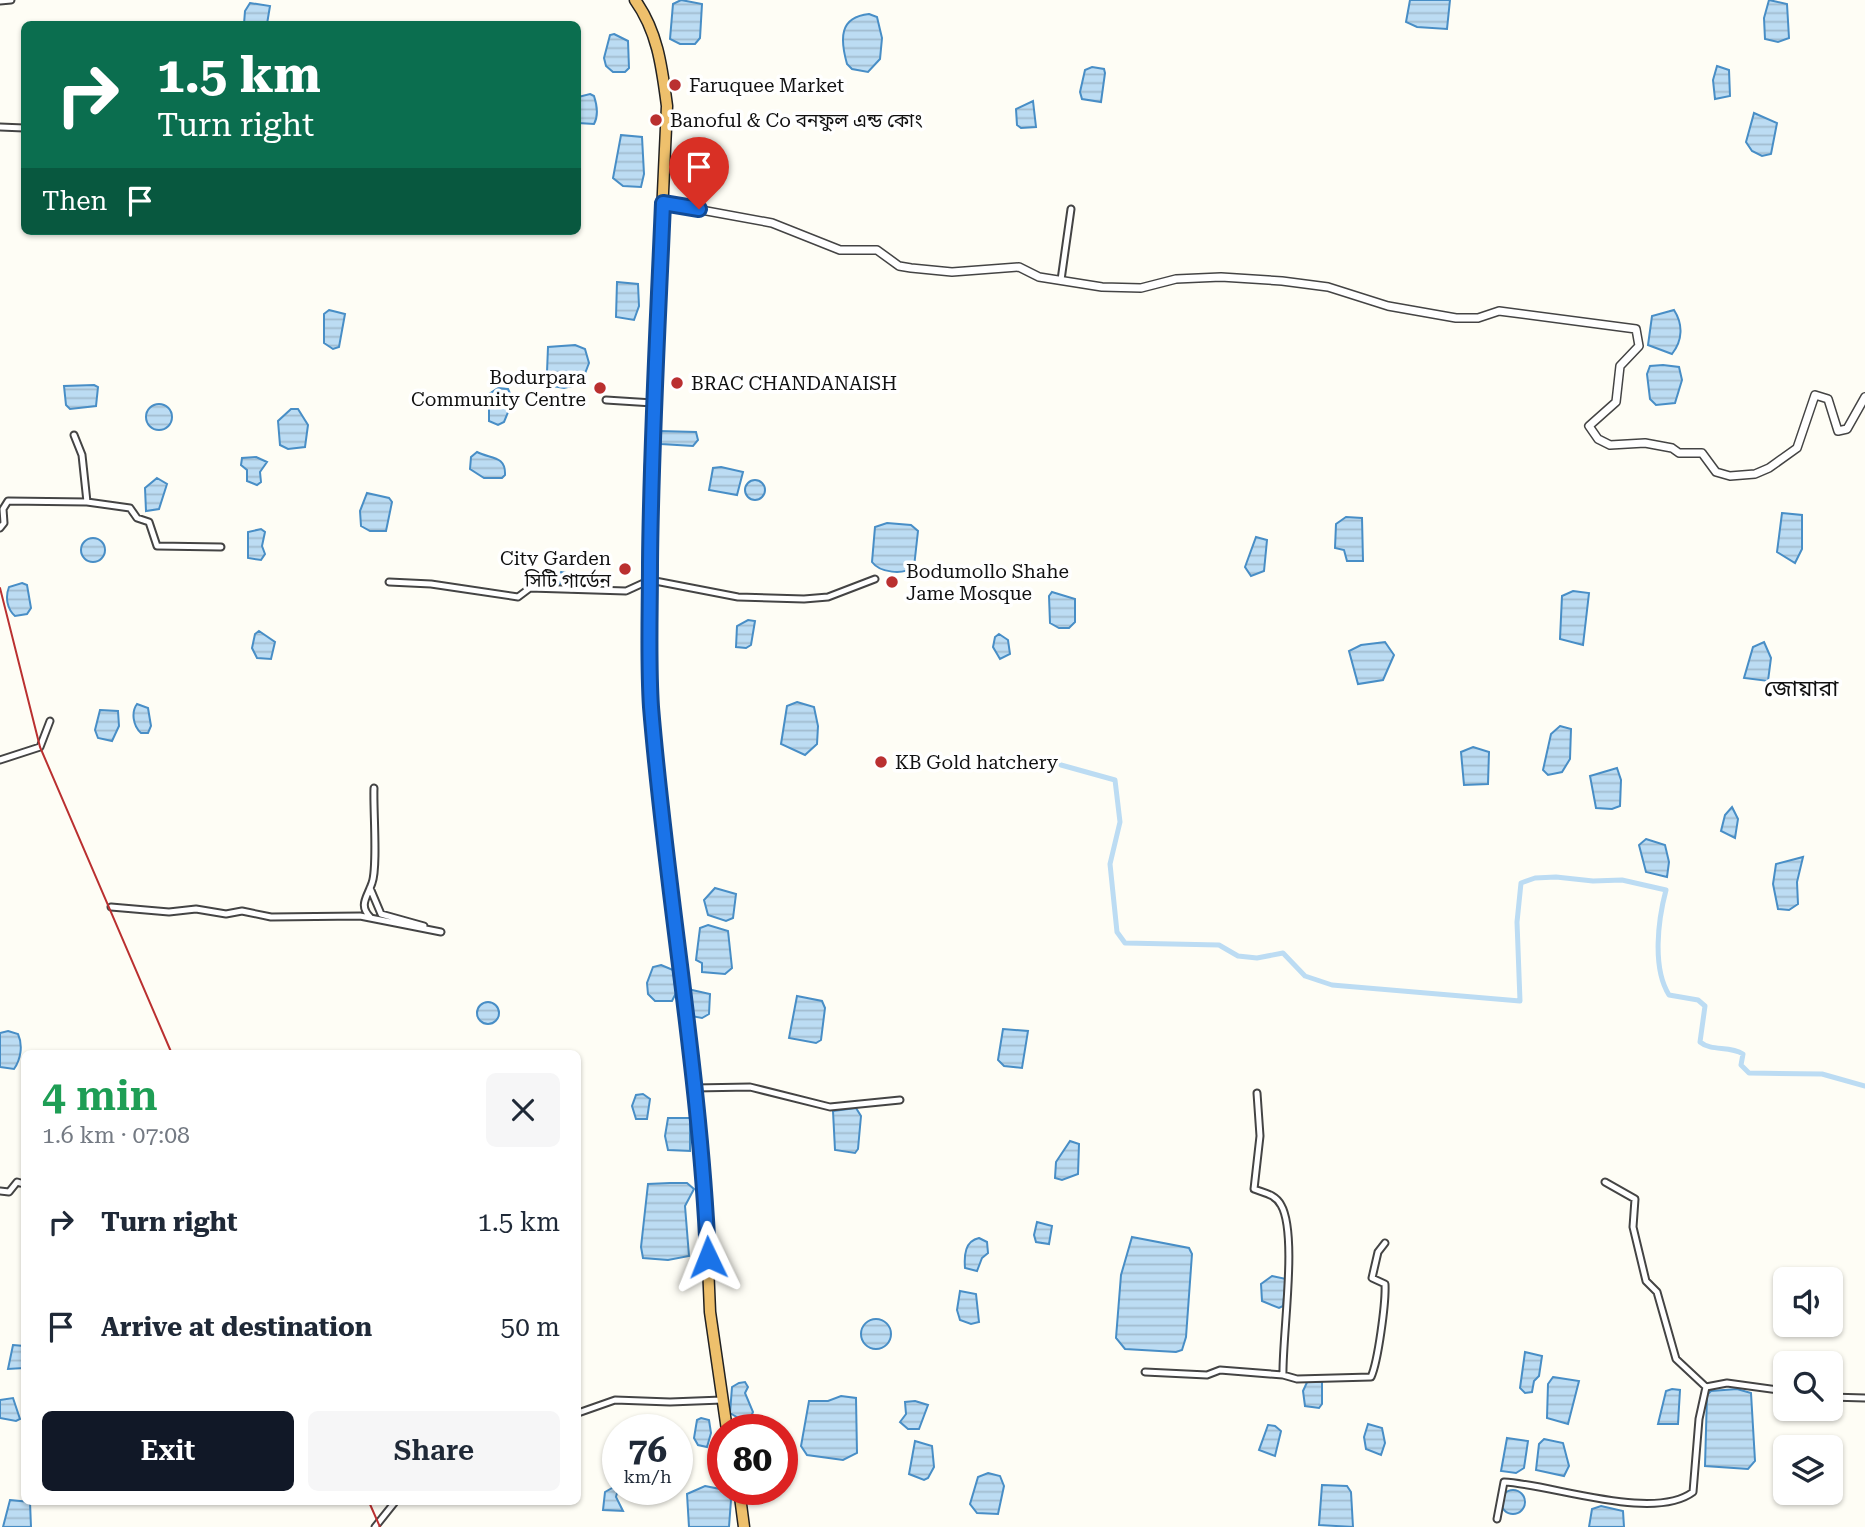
<!DOCTYPE html>
<meta charset="utf-8">
<style>
:root{--surface:#fff;--page:#f6f6f7;--text:#1f2937;--muted:#747a83;--accent:#111827}
body{margin:0;font-family:"Roboto Serif","Noto Sans Bengali",serif;background:var(--page);color:var(--text);height:100vh;display:flex;flex-direction:column;font-size:26px;white-space:nowrap}
*{box-sizing:border-box;margin:0}
p{font-size:23px;color:var(--muted)}
.icon{flex:none;width:38px;height:38px;fill:none;stroke:currentColor;stroke-width:2;stroke-linecap:round;stroke-linejoin:round}
.map{position:relative;flex:1;overflow:hidden}
.sheet{position:absolute;left:21px;top:1050px;width:560px;height:455px;display:flex;flex-direction:column;background:var(--surface);border-radius:10px;box-shadow:0 2px 5px #0004}
.sheet>*{flex:none}
.guide{position:absolute;left:21px;top:21px;width:560px;height:214px;border-radius:10px;box-shadow:0 2px 5px #0004;background:#0b6e4f;color:#fff;overflow:hidden}
.fabs{position:absolute;left:1773px;top:1267px;display:grid;gap:14px}
.fabs a{display:grid;place-items:center;width:70px;height:70px;border-radius:10px;background:var(--surface);box-shadow:0 2px 5px #0004;font-size:35px}
.speed{position:absolute;left:602px;top:1414px;display:flex;gap:14px;font-size:35px;font-weight:700;text-align:center}
.speed>*{display:grid;place-content:center;width:91px;height:91px;border-radius:50%;background:var(--surface);box-shadow:0 2px 5px #0004;line-height:1}
.speed small{font-size:18px;font-weight:400}
.speed .limit{border:10px solid #d22;background:#fff;color:#111}
.pin{position:absolute;display:grid;place-items:center;width:60px;height:60px;color:#fff;margin:-72px -30px;border-radius:50% 50% 50% 0;rotate:-45deg;box-shadow:0 0 7px #0007}
.pin .icon{rotate:45deg}
.me{position:absolute;width:77px;margin:-38px;rotate:358deg;stroke-linejoin:round;filter:drop-shadow(0 0 5px #0008)}
.turn{display:flex;align-items:center;gap:24px;height:147px;padding:0 21px;font-size:32px}
.turn .icon{width:91px;height:91px;stroke-width:2.5}
.turn b{display:block;font-size:49px;line-height:60px}
.then{display:flex;align-items:center;height:66px;padding:0 21px;background:#0003;gap:14px;font-size:26px}
.round{display:grid;place-items:center;flex:none;width:74px;height:74px;border-radius:10px;background:var(--page)}
.headline{display:flex;align-items:center;justify-content:space-between;height:119px;padding:0 21px}
h1{font-size:42px;font-weight:600;line-height:52px;color:#1e9e55}
.cta{display:flex;gap:14px;margin-top:auto;padding:14px 21px}
.cta a{flex:1;height:80px;border-radius:10px;background:var(--accent);color:#fff;font-size:28px;font-weight:600;line-height:80px;text-align:center}
.cta a+a{background:var(--page);color:var(--text)}
ul{padding:0;list-style:none}
li{display:flex;align-items:center;gap:21px;height:105px;padding:0 21px}
li div{flex:1}
li b{display:block;font-size:26px}
li em{font-style:normal}
.map>svg:first-child{display:block}
.water{fill:url(#water-rules);stroke:#488ec6;stroke-width:2}
.lines{fill:none;stroke-linecap:round;stroke-linejoin:round}
.canal{stroke:#bcdcf3;stroke-width:5}
.minor-casing{stroke:#444;stroke-width:9}
.tertiary-casing{stroke:#444;stroke-width:10}
.trunk-casing{stroke:#222;stroke-width:13}
.minor{stroke:#fff;stroke-width:5}
.tertiary{stroke:#fff;stroke-width:7}
.trunk{stroke:#eec06c;stroke-width:10}
.rail{stroke:#ba3030;stroke-width:2}
.route-casing{stroke:#114b97;stroke-width:18}
.route{stroke:#1a73e8;stroke-width:12}
.poi-dot{fill:#ba3030;stroke:#fff;stroke-width:2.5}
.labels{text-anchor:middle;dominant-baseline:central;stroke-width:7;stroke-linejoin:round;paint-order:stroke}
.poi-label{font-size:19px;fill:#111;stroke:#fff;text-anchor:start}
.quarter-label{font-size:23px;fill:#111;stroke:#fff}
</style>
<div class="map">
<svg width="1865" height="1527" viewBox="0 0 1865 1527">
<defs>
<pattern id="water-rules" width="6" height="5" patternUnits="userSpaceOnUse" patternTransform="scale(1.75)"><rect width="6" height="5" fill="#bcdcf3"/><path d="M0 2.5h6" fill="none" stroke="#a1bccf"/></pattern>
</defs>
<rect width="100%" height="100%" fill="#fefdf5"/>
<path class="water" d="M681 0 702 4 700 38 695 44H680L670 39 673 4Z
M1410 0H1450L1447 29 1417 27 1406 22Z
M1769 0 1787 4 1789 38 1778 42 1765 39 1764 18Z
M250 3 270 6 267 24H244L245 11Z
M869 14 877 17 882 38 880 59 868 72 852 69 847 64C840 39 839 17 869 14Z
M614 34 628 41 629 68 625 72H613L606 66 604 58 610 35Z
M1717 66 1729 70 1730 96 1715 99 1713 80Z
M1092 67 1104 69 1105 73 1101 102 1082 99 1080 92 1085 70Z
M590 94 594 96C597 105 599 115 594 124L578 123V97Z
M1033 101 1036 127 1021 128 1017 125 1016 109Z
M1754 113 1777 123 1771 154 1762 156 1752 151 1746 142Z
M621 135 642 137 644 174 641 187 623 186 613 178Z
M617 282 638 284 639 306 634 320 616 317Z
M329 310 345 314 339 347 333 349 324 343V314Z
M1674 310C1683 324 1683 340 1672 354L1648 345 1652 316Z
M575 345 585 349 589 363 581 384 564 388 553 386 547 372 548 347Z
M1663 365 1679 367 1682 380 1675 403 1656 405 1650 399 1647 374 1650 366Z
M94 385 98 387 96 406 70 409 66 405 64 386Z
M498 388 508 389 513 400 504 422 498 425 489 421V394Z
M146 417a13 13 0 1 1 26 0a13 13 0 1 1-26 0Z
M291 409H298L308 425 305 447 288 449 280 445 278 421Z
M659 431 696 432 698 440 693 446 661 444 657 437Z
M477 452C490 459 506 455 505 475L502 478H484L470 469 471 457Z
M256 457 267 462 260 472 261 482 257 485 247 481V470L241 465 242 458Z
M721 467 743 472 737 495 709 490 713 468Z
M157 478 167 484 159 509 146 511 145 488Z
M745 490a10 10 0 1 1 20 0a10 10 0 1 1-20 0Z
M367 493 389 498 392 502 386 531H370L361 526 360 511Z
M1782 513 1802 515V549L1795 563 1777 552Z
M1346 517 1362 518 1363 561H1347L1344 550 1335 548 1336 524Z
M887 523 911 525 918 531 914 567C903 575 880 573 872 562L875 527Z
M261 529 265 532 262 546 265 554 261 560 248 558V532Z
M1256 537 1267 540 1264 571 1251 576 1245 567Z
M81 550a12 12 0 1 1 24 0a12 12 0 1 1-24 0Z
M561 572 582 576 575 588 559 584 557 578Z
M22 583 27 585 31 608 27 614 15 616C7 609 5 597 9 587Z
M1573 591 1589 593 1583 645 1560 639 1562 596Z
M1052 592 1075 599V622L1069 628H1059L1050 623 1049 596Z
M748 620 755 621 751 645 746 648 736 647 737 626Z
M259 631 275 642 271 659 257 658 252 648 255 634Z
M999 634 1008 640 1010 654 1000 659 993 647 995 637Z
M1385 642 1394 655 1383 680 1358 684 1349 651 1361 645Z
M1764 642 1771 658 1768 681 1744 678 1753 647Z
M797 702 814 707 818 726 817 744 805 755 781 744 787 706Z
M137 704 148 708 151 726 148 733H141C133 726 131 712 137 704Z
M100 710 118 711 119 726 112 741 98 738 95 730Z
M1560 726 1571 729 1570 759 1562 772 1548 775 1543 770 1551 734Z
M1473 747 1489 752 1488 784 1464 785 1461 752Z
M1617 768 1621 780 1620 806 1612 809 1596 808 1590 776Z
M1732 807 1738 819 1735 838 1721 831 1725 815Z
M1646 839 1665 845 1669 862 1667 877 1646 872 1639 845Z
M1803 857 1797 882 1798 904 1789 910 1778 909 1773 884 1776 864Z
M715 888 736 894 733 918 726 921 708 915 704 900Z
M708 925 728 931 732 968 725 974 702 972V963L696 960 700 928Z
M661 965 673 970 676 993 672 1001H655L648 994 647 983 653 967Z
M692 990 710 994 709 1014 702 1018 691 1016 689 992Z
M797 996 822 1001 825 1008 821 1040 816 1043 789 1038Z
M477 1013a11 11 0 1 1 22 0a11 11 0 1 1-22 0Z
M1003 1029 1028 1031 1022 1068 1004 1066 998 1060Z
M8 1031 18 1034C23 1045 21 1059 14 1069L0 1067V1033Z
M643 1094 650 1099 647 1119H636L632 1106 636 1095Z
M856 1108 861 1116 858 1149 855 1153 835 1150 833 1111Z
M668 1118H690V1151L668 1150 665 1136Z
M1070 1141 1079 1144 1078 1174 1062 1180 1055 1178 1056 1162Z
M670 1183H687L694 1189 685 1206 689 1256 668 1260 643 1258 641 1247 648 1184Z
M1037 1222 1052 1226 1049 1244 1036 1242 1034 1235Z
M1132 1237 1189 1248 1192 1254 1186 1337 1182 1350 1176 1352 1125 1349 1116 1338 1121 1275Z
M979 1238 987 1242 988 1253 982 1258 977 1271 965 1268C964 1255 965 1241 979 1238Z
M1272 1276 1286 1279 1283 1306 1279 1308 1262 1301 1261 1284Z
M960 1291 976 1294 979 1322 971 1324 960 1320 957 1310Z
M861 1334a15 15 0 1 1 30 0a15 15 0 1 1-30 0Z
M13 1345 24 1346V1368L8 1369Z
M1525 1352 1542 1356 1539 1376 1534 1381 1532 1392 1525 1393 1520 1388Z
M1553 1377 1579 1381 1568 1424 1547 1418 1548 1384Z
M1308 1380 1322 1382V1404L1319 1408 1305 1406 1303 1391Z
M739 1383 745 1382 748 1387 745 1393 753 1412 750 1419H740L730 1413 732 1387Z
M1672 1389 1680 1390 1678 1424H1658L1666 1391Z
M1737 1389 1751 1393 1755 1461 1748 1469 1705 1466 1707 1395 1711 1391Z
M841 1396 856 1398 857 1453 843 1460 807 1455 801 1446 809 1401H828Z
M13 1398 20 1419 16 1421 0 1418V1400Z
M915 1401 928 1405 919 1429H908L900 1422 906 1414 905 1402Z
M701 1418 709 1420 711 1433 707 1447 698 1445 694 1438 697 1420Z
M1368 1424 1382 1428 1385 1443 1381 1455 1366 1449 1364 1437Z
M1268 1425 1275 1426 1281 1431 1275 1456 1259 1450Z
M1507 1438 1528 1441 1524 1468 1516 1473 1501 1471Z
M1544 1439 1563 1443 1569 1466 1564 1476 1536 1470 1539 1444Z
M915 1441 932 1446 934 1467 928 1478 924 1480 909 1474Z
M988 1473 1000 1476 1004 1486 998 1514 977 1513 970 1504 978 1477Z
M1322 1485 1347 1486 1351 1492 1353 1527 1319 1525Z
M705 1486 725 1490 731 1500 729 1527H689L687 1494Z
M614 1487 618 1489 616 1497 623 1511 603 1510 605 1492Z
M1501 1502a12 12 0 1 1 24 0a12 12 0 1 1-24 0Z
M10 1500 30 1502 31 1527H3Z
M1601 1506 1623 1511 1624 1527H1589L1592 1509Z"/>
<g class="lines">
<path class="canal" d="M1061 765 1115 780 1120 822 1110 864 1117 932 1125 943 1219 945 1238 956 1257 958 1283 953 1305 976 1332 985 1520 1001 1517 922 1521 883 1535 878 1556 877 1593 881 1622 880 1666 890C1658 920 1652 968 1669 995L1698 1000 1705 1006 1700 1042C1712 1052 1729 1045 1743 1054L1741 1065 1749 1073 1822 1074 1865 1086"/>
<g class="minor-casing">
<path id="minor" d="M0 1 11 0
M0 127 24 128
M1061 280 1071 209
M606 400 653 403
M74 435 82 455 87 502 130 508 137 518 149 522 157 546 221 547
M0 528 4 523 3 509 8 501 87 502
M389 582 431 584 518 597 530 588 626 591 650 580 738 597 804 599 828 597 875 579
M0 760 40 747 50 721
M370 888 381 914 424 926
M111 907 169 912 196 909 226 914 242 911 271 917 360 916 441 932
M371 918C358 905 367 898 372 883 378 867 373 808 374 788
M694 1088 750 1087 830 1107 900 1100
M1257 1093 1260 1136 1254 1189C1264 1193 1275 1194 1281 1205 1298 1234 1282 1337 1283 1375
M1605 1182 1635 1199 1633 1227 1646 1281 1657 1292 1676 1359 1706 1387 1727 1383 1785 1391
M0 1191 9 1192 17 1182 24 1184
M1145 1372 1207 1375 1220 1370 1283 1375 1297 1379 1371 1377C1378 1362 1386 1302 1385 1284L1372 1278 1378 1252 1385 1243
M1830 1397 1865 1398
M578 1413 615 1400 670 1402 722 1400
M1497 1519 1504 1482C1551 1484 1653 1522 1693 1492L1699 1419 1706 1387
M375 1527 395 1502"/>
</g>
<g class="tertiary-casing">
<path id="tertiary" d="M663 203 772 223 840 250H877L899 266 911 268 952 272 1019 267 1039 277 1102 287 1141 288 1176 279 1221 277 1282 281 1328 287 1388 306 1456 318H1478L1499 311 1636 329 1639 346 1620 366 1616 402 1589 426 1598 439 1610 445 1645 443 1672 448 1679 453H1702L1716 472 1730 476 1755 474 1769 468 1797 448 1815 395 1828 399 1838 431 1847 429 1865 397"/>
</g>
<g class="trunk-casing">
<path id="trunk" d="M635 0C658 32 662 68 667 106L650 473 651 705 705 1193 710 1312 727 1430
M739 1489 744 1527"/>
</g>
<use href="#minor" class="minor"/>
<use href="#tertiary" class="tertiary"/>
<use href="#trunk" class="trunk"/>
<path class="rail" d="M0 588 40 747 172 1054
M369 1502 380 1527"/>
</g>
<g class="lines">
<g class="route-casing">
<path id="route" d="M699 209 663 203C658 323 651 443 650 564 650 612 648 660 651 707 666 891 700 1073 708 1257"/>
</g>
<use href="#route" class="route"/>
</g>
<g class="poi-dot">
<circle cx="675" cy="85" r="7"/>
<circle cx="656" cy="120" r="7"/>
<circle cx="677" cy="383" r="7"/>
<circle cx="600" cy="388" r="7"/>
<circle cx="625" cy="569" r="7"/>
<circle cx="892" cy="582" r="7"/>
<circle cx="881" cy="762" r="7"/>
</g>
<g class="labels">
<g class="poi-label">
<text x="689" y="85">Faruquee Market</text>
<text x="670" y="120">Banoful &amp; Co বনফুল এন্ড কোং</text>
<text x="586" y="377" text-anchor="end">Bodurpara<tspan x="586" dy="22">Community Centre</tspan></text>
<text x="691" y="383">BRAC CHANDANAISH</text>
<text x="611" y="558" text-anchor="end">City Garden<tspan x="611" dy="22">সিটি গার্ডেন</tspan></text>
<text x="906" y="571">Bodumollo Shahe<tspan x="906" dy="22">Jame Mosque</tspan></text>
<text x="895" y="762">KB Gold hatchery</text>
</g>
<g class="quarter-label">
<text x="1801" y="688">জোয়ারা</text>
</g>
</g>
</svg>
<div class="fabs">
<a><svg class="icon" aria-label="sound" viewBox="0 0 24 24"><path d="M4 9h4l5-4v14l-5-4H4zM17 9q2 3 0 6"/></svg></a>
<a><svg class="icon" aria-label="search" viewBox="0 0 24 24"><circle cx="10" cy="10" r="6"/><path d="M15 15l6 6"/></svg></a>
<a><svg class="icon" aria-label="layers" viewBox="0 0 24 24"><path d="M12 4l9 5-9 5-9-5zM3 14l9 5 9-5"/></svg></a>
</div>
<div class="speed"><div>76<small>km/h</small></div><div class="limit">80</div></div>
<div class="pin" style="left:699px;top:209px;background:#d93025"><svg class="icon" aria-label="arrive" viewBox="0 0 24 24"><path d="M6 21V4h12l-3 4 3 4H6"/></svg></div>
<svg class="me" style="left:708px;top:1257px" viewBox="-20 -20 40 40"><path d="M0-17L14 15 0 8-14 15z" fill="#1a73e8" stroke="#fff" stroke-width="4"/></svg>
<div class="guide">
<div class="turn"><svg class="icon" aria-label="right" viewBox="0 0 24 24"><path d="M7 20v-9h11M14 6l5 5-5 5"/></svg><div><b>1.5 km</b>Turn right</div></div>
<div class="then">Then<svg class="icon" aria-label="arrive" viewBox="0 0 24 24"><path d="M6 21V4h12l-3 4 3 4H6"/></svg></div>
</div>
<section class="sheet">
<div class="headline"><div><h1>4 min</h1><p>1.6 km · 07:08</p></div><a class="round"><svg class="icon" aria-label="close" viewBox="0 0 24 24"><path d="M6 6l12 12M18 6L6 18"/></svg></a></div>
<ul>
<li><svg class="icon" aria-label="right" viewBox="0 0 24 24"><path d="M7 20v-9h11M14 6l5 5-5 5"/></svg><div><b>Turn right</b></div><em>1.5 km</em></li>
<li><svg class="icon" aria-label="arrive" viewBox="0 0 24 24"><path d="M6 21V4h12l-3 4 3 4H6"/></svg><div><b>Arrive at destination</b></div><em>50 m</em></li>
</ul>
<div class="cta"><a>Exit</a><a>Share</a></div>
</section>
</div>
